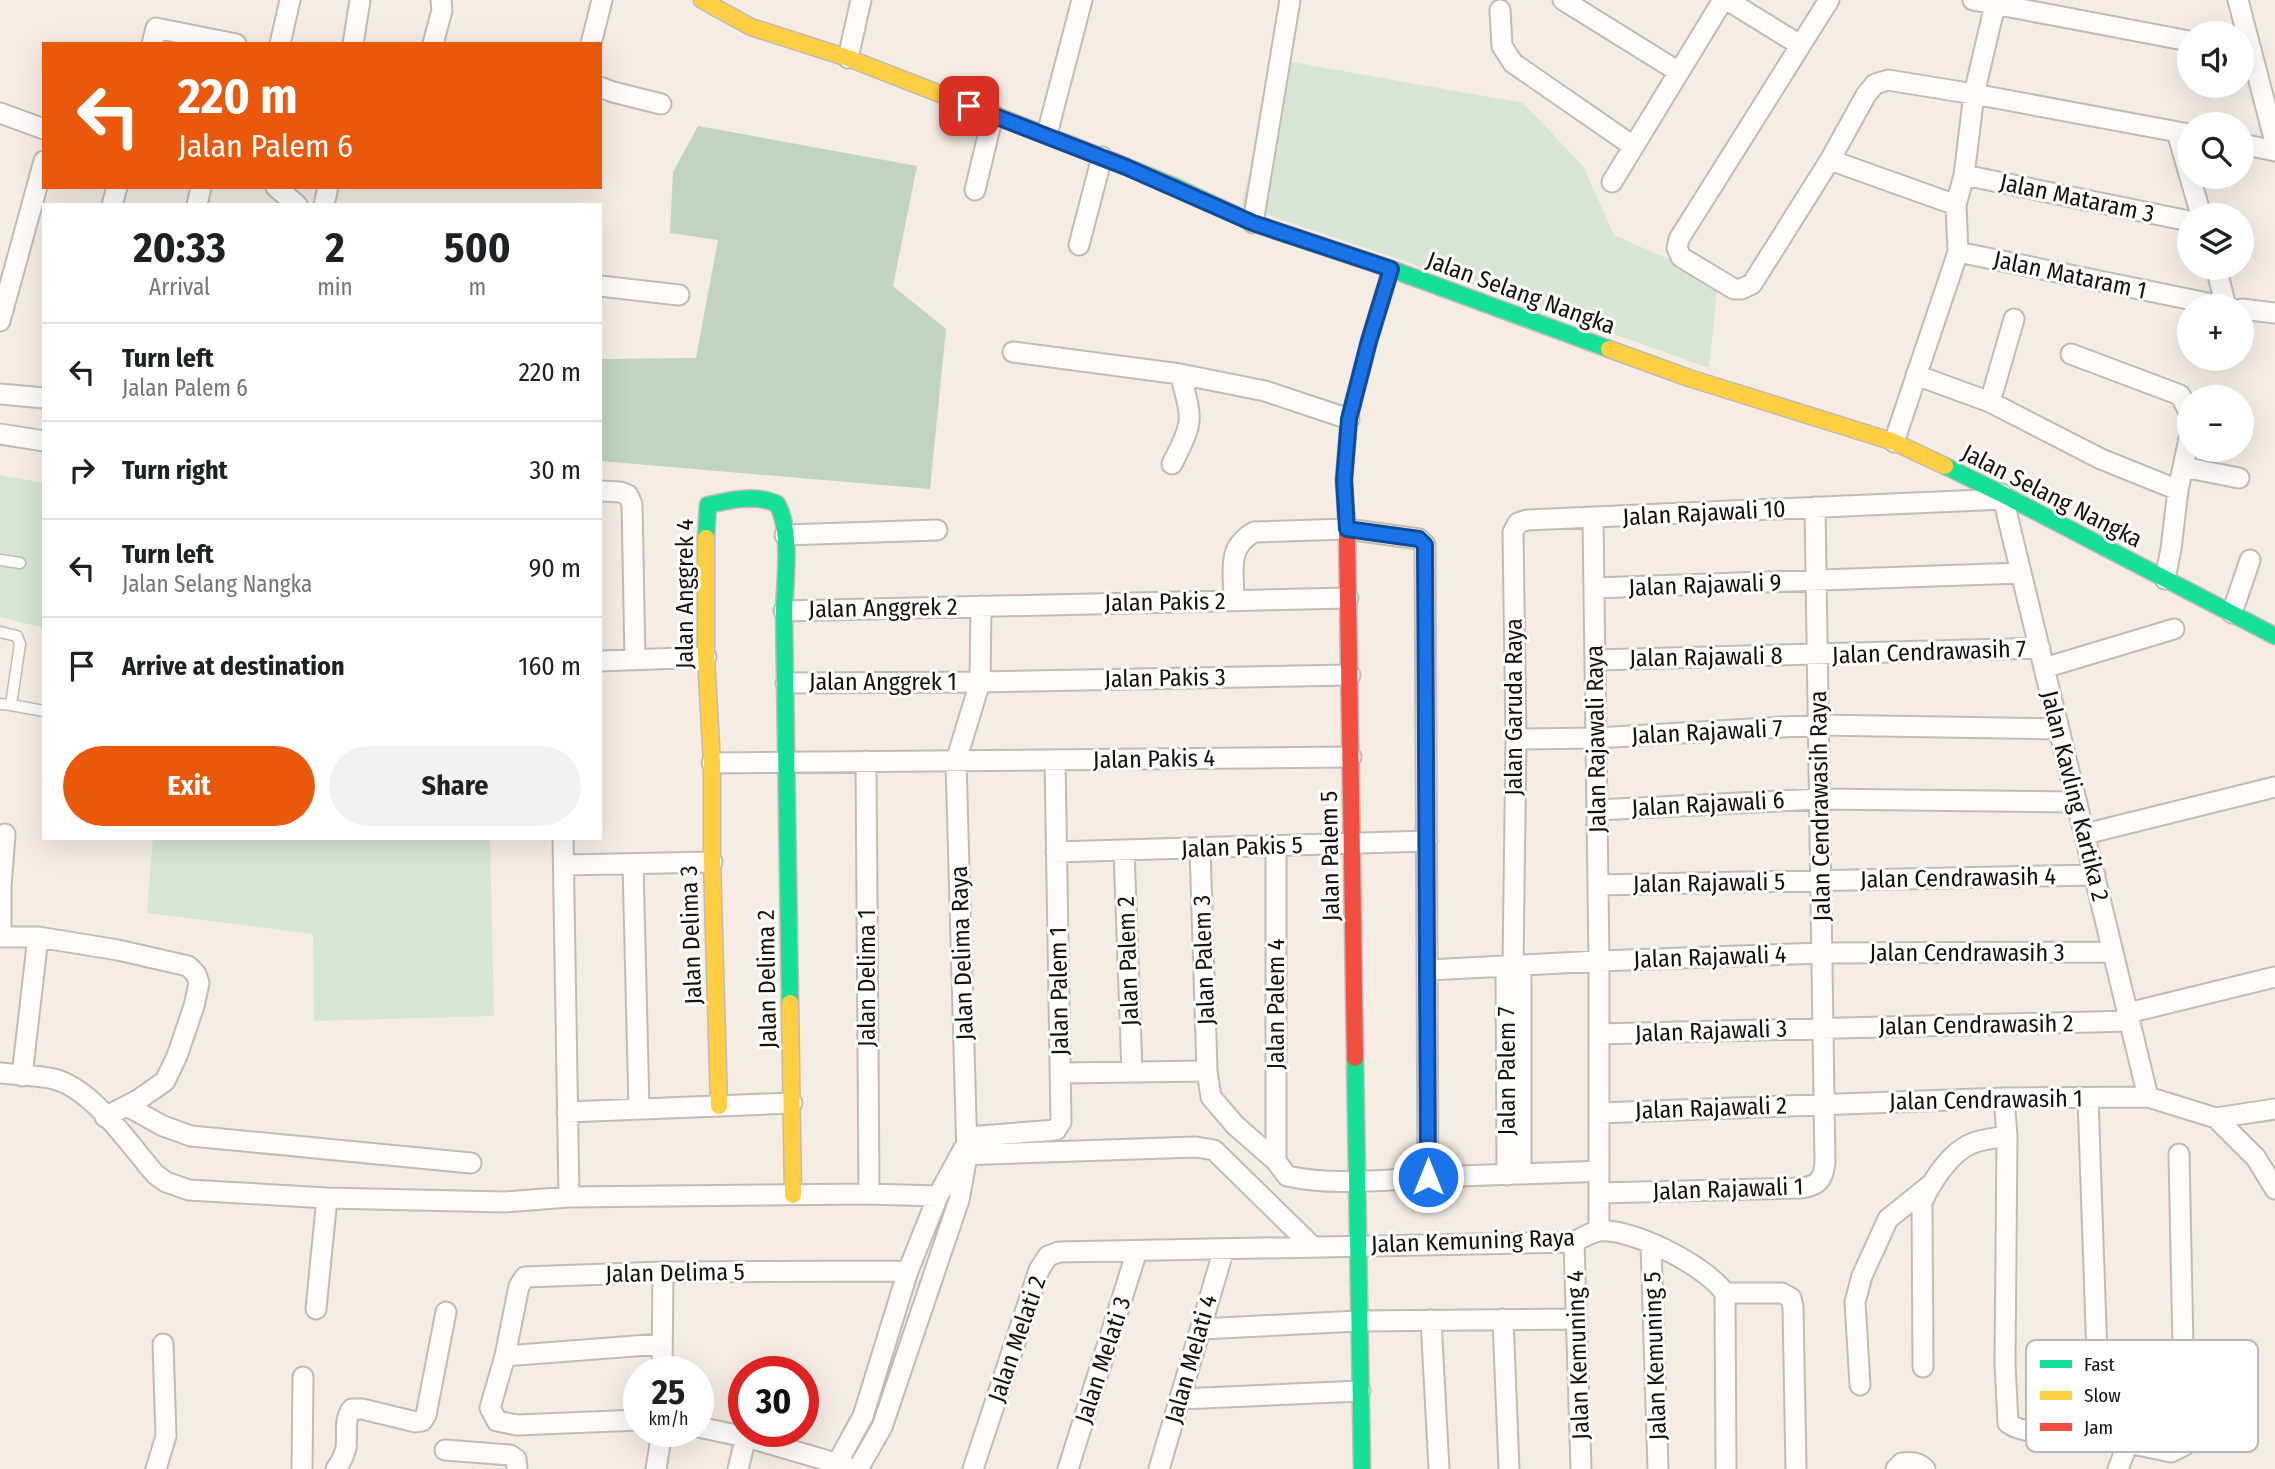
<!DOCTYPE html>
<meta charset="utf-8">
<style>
:root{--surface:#fff;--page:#f2f2f2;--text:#202124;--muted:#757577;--line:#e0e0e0;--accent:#ea580c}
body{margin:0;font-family:"Fira Sans Condensed",sans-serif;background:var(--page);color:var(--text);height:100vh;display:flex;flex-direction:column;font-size:26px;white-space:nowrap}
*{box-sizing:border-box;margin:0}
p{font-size:23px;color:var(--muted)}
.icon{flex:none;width:38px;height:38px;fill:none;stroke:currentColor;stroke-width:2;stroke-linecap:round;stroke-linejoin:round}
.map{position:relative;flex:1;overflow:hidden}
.details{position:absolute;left:42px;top:203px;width:560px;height:637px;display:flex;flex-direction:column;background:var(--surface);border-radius:0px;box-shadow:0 7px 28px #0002}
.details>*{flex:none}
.top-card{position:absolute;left:42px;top:42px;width:560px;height:147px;border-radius:0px;box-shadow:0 7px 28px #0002;background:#ea580c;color:#fff;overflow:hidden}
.fabs{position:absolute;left:2177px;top:21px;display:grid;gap:14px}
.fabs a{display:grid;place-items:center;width:77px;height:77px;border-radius:50%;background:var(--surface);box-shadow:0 7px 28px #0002;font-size:35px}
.speed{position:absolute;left:623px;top:1356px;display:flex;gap:14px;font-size:35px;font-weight:700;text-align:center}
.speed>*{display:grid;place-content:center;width:91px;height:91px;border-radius:50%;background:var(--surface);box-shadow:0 7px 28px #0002;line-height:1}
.speed small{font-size:18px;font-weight:400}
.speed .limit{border:10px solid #d22;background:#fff;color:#111}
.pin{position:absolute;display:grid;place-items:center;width:60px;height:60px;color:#fff;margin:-30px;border-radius:14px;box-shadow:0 4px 10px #0006}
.me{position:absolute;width:77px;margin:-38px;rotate:0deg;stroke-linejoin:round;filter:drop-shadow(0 0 5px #0008)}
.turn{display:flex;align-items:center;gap:24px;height:147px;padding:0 21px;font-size:32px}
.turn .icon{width:91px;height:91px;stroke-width:2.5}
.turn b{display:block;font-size:49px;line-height:60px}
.eta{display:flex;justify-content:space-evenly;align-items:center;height:119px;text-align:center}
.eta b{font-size:42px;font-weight:700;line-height:49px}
.cta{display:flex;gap:14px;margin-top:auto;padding:14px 21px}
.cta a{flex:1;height:80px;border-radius:42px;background:var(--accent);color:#fff;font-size:28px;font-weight:700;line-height:80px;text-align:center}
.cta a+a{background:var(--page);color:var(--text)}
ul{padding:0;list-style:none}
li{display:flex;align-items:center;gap:21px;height:98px;padding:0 21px;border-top:2px solid var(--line)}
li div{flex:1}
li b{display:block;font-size:26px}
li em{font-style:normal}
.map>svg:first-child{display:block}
.green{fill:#d6e5d4}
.forest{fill:#c1d3c1}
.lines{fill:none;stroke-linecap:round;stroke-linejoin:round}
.lane-casing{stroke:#c2bbb4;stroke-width:13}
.street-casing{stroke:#c2bbb4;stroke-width:23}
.fast-casing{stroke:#c2bbb4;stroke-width:19}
.slow-casing{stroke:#c2bbb4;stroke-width:19}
.jam-casing{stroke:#c2bbb4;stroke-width:19}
.lane{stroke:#fefcfb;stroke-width:10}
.street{stroke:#fefcfb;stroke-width:19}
.fast{stroke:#16e098;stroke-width:16}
.slow{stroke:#ffcf43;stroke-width:16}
.jam{stroke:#f24e42;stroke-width:16}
.route-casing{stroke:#114b97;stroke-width:18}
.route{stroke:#1a73e8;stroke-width:12}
.labels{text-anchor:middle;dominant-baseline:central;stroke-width:6;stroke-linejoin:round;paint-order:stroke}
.street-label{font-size:24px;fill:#17110c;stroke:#fff}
.key{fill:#fff;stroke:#b9b8b6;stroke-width:2}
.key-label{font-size:19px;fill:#17110c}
</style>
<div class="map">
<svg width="2275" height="1469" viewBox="0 0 2275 1469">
<rect width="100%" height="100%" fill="#f5ede4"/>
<path class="green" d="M1280 60 1523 103 1583 166 1614 235 1718 281 1709 368 1490 290 1241 206Z
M0 475 44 483V628L0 617Z
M153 838H490L494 1016 314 1021 313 934 147 913Z"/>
<path class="forest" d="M698 126 917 166 893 286 946 329 930 489 600 461V359L696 358 718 240 670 233 673 172Z"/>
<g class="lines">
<g class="lane-casing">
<path id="lane" d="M0 560 20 563
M0 632 17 636 20 644 11 705 44 711
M0 704 11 705"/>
</g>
<g class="street-casing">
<path id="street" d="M1563 0 1679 72
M1727 0 1800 45
M1829 0 1679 239 1677 248 1681 257 1734 289H1741L1752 284 1830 160 1866 95 1875 84 1888 80 1974 94 2189 134
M1973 0 2189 41
M2238 0 2275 142
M1500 10 1502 46 1513 63 1633 146
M152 44 156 28 236 44
M280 44 290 0
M353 44 360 0
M433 44 442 10 441 0
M591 44 602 0
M848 58 861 0
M600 87 613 92 661 104
M0 113 44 129
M2177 132 2189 174
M1047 134 1082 0
M2242 144 2275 151
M1830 160 1956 205
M1964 175 2189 221
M2190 177 2201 215
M1612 182 1723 0
M276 187 297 205
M975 190 993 115
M112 205 117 187
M197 205 201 187
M324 205 328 187
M1253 223 1290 0
M1079 245 1102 157
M1958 252 2222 306
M2216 268 2226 306
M600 286 679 295
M2242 309 2275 313
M0 321 44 161
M1013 352 1180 374 1265 391 1349 419
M2071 354 2180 395 2189 412
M1916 375 1990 402 2101 459 2178 490
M0 394 44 398
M1990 402 2014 319
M0 434 44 441
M1894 442 1958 252 1956 205 1964 175 1974 94 1995 5
M1172 464C1194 420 1193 422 1180 374
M2183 467 2239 478
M600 491 620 492 628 495 632 504 635 659
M2002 494 2148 1097
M1593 518 1599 961V1231
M785 535 937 530
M2165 579 2171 549 2178 490 2189 439
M1594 588 2021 573
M1234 600C1234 571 1226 548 1254 532L1347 529 1419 539 1425 545 1428 1177
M784 611 1348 598
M2232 613 2250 560
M1595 660 2040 648
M600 661 706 657
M2044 668 2174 629
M786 683 980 682 1350 675
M1516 739 1596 738 1818 725 2059 729
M866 761 869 1194
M712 763 1351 757
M1597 810 1819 799 2077 802
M2085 834 2275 787
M563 838 569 1197
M1276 846V1161
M1200 848 1207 1071 1211 1097 1235 1125 1276 1161 1287 1176C1333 1186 1380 1180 1427 1178 1484 1174 1541 1174 1599 1171
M1124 850 1132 1072
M1056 852 1427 841
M633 864 639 1109
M564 865 712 862
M1598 885 2095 875
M0 937H38L118 950 188 966 196 974 199 983 194 1006 177 1056 165 1081 138 1100 105 1117
M1 937V887L5 834
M1521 966V1174
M1506 967 1507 1175
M1513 967 1516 739 1513 532 1518 523 1527 520 2004 499
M1429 970 1599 961 1822 953 2113 952
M2128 1013 2275 977
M1599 1034 2130 1021
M0 1073C17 1075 37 1075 54 1079 93 1089 129 1144 155 1174L166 1182 189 1190 327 1198 505 1202 569 1197 869 1194 938 1196
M1061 1073 1207 1071
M22 1076 38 937
M2004 1098 2007 1136 2005 1364 2008 1423C2025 1437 2063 1430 2085 1428L2099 1413 2128 1443 2171 1452 2185 1445 2179 1154
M2088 1098 2099 1413
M127 1106 163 1126 191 1136 471 1163
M567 1112 792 1103
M1599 1113 2004 1098 2148 1097 2216 1118 2275 1109
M2216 1118 2256 1158 2275 1189
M967 1137 1056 1130 1061 1122 1055 760
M960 1155 1196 1147 1214 1150 1313 1247
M1599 1193 1801 1188C1818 1186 1823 1180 1825 1163L1815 507
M1574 1242 1581 1469
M1651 1244 1658 1469
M1725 1293 1726 1469
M316 1309 327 1198
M1503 1319 1509 1469
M1431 1320 1439 1469
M1201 1329 1358 1321 1577 1319
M505 1356 661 1344
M1923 1367 1922 1202C1932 1181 1951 1151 1973 1143 1983 1139 1996 1138 2007 1136
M662 1372 663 1272
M1860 1385 1855 1302 1862 1276 1888 1219 1929 1186
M1180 1399 1360 1391
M639 1420 517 1425 497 1421 490 1408 505 1356 519 1286 525 1277 663 1272 908 1271
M698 1427 746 1437 846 1466
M445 1450 510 1455 516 1459 517 1469
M156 1469 166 1436 163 1344
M302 1469 303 1377
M336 1469C341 1462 344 1456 346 1448 348 1435 343 1421 352 1409H362L416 1422 422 1421 426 1415 446 1312
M656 1469 662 1432
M738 1469 746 1437
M834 1469 863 1416 908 1271 938 1196 964 1148
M858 1469 882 1427 959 1200 967 1156 956 761 980 682 981 606
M973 1469 1039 1270 1048 1256 1059 1252 1574 1242C1581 1238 1592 1232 1599 1231 1633 1228 1706 1266 1725 1293H1782L1791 1298 1793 1307 1796 1469
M1068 1469 1137 1251
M1159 1469 1224 1249
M1896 1469 1902 1463C1911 1462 1919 1462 1925 1469
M2118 1469 2128 1443"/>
</g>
<g class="fast-casing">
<path id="fast" d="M1115 162 1176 187 1253 223 1391 269 1609 349
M1945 466 2002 494 2275 636
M1347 532 1344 480 1349 419 1369 341 1391 269
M706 538 708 505C729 500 757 494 777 504 792 529 785 582 784 611L790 1003
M1355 1058 1362 1469"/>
</g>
<g class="slow-casing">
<path id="slow" d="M702 0 751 27 848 58 1115 162
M1609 349 1689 378 1894 442 1945 466
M706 538V657L712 763V862L719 1106
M790 1003 793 1195"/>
</g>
<g class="jam-casing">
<path id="jam" d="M1347 532 1355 1058"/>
</g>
<use href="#lane" class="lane"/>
<use href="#street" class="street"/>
<use href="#fast" class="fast"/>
<use href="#slow" class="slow"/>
<use href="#jam" class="jam"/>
</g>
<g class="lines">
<g class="route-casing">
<path id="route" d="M969 106 1126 167 1253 223 1391 269 1369 341 1349 419 1344 480 1347 529 1419 539 1425 545 1428 1177"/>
</g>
<use href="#route" class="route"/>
</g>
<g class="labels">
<g class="street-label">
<text transform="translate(2077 198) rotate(12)">Jalan Mataram 3</text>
<text transform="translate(2070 275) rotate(12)">Jalan Mataram 1</text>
<text transform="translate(1521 293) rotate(20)">Jalan Selang Nangka</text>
<text transform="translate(2052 496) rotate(27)">Jalan Selang Nangka</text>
<text transform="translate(1704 513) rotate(-3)">Jalan Rajawali 10</text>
<text transform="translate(1705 585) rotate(-2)">Jalan Rajawali 9</text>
<text transform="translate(685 594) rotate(-90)">Jalan Anggrek 4</text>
<text transform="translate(1165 602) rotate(-1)">Jalan Pakis 2</text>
<text transform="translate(883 608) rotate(-1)">Jalan Anggrek 2</text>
<text transform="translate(1929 652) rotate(-2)">Jalan Cendrawasih 7</text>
<text transform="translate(1706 657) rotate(-1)">Jalan Rajawali 8</text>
<text transform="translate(1165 678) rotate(-1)">Jalan Pakis 3</text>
<text x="883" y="682">Jalan Anggrek 1</text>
<text transform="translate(1514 707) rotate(-90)">Jalan Garuda Raya</text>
<text transform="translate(1707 732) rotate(-3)">Jalan Rajawali 7</text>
<text transform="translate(1596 739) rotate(-91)">Jalan Rajawali Raya</text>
<text transform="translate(1154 759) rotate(-1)">Jalan Pakis 4</text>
<text transform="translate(2075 796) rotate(76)">Jalan Kavling Kartika 2</text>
<text transform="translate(1708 804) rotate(-3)">Jalan Rajawali 6</text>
<text transform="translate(1820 806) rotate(-91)">Jalan Cendrawasih Raya</text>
<text transform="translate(1242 847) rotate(-2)">Jalan Pakis 5</text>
<text transform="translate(1330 856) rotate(-91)">Jalan Palem 5</text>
<text transform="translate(1958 878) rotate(-1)">Jalan Cendrawasih 4</text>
<text transform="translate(1709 883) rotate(-1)">Jalan Rajawali 5</text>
<text transform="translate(691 935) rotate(-92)">Jalan Delima 3</text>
<text transform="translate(962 953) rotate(-92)">Jalan Delima Raya</text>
<text x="1967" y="953">Jalan Cendrawasih 3</text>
<text transform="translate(1710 957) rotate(-2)">Jalan Rajawali 4</text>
<text transform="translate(1204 960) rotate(-92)">Jalan Palem 3</text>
<text transform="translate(1128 961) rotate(-92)">Jalan Palem 2</text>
<text transform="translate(867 978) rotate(-90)">Jalan Delima 1</text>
<text transform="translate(767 979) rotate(-91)">Jalan Delima 2</text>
<text transform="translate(1059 991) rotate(-91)">Jalan Palem 1</text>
<text transform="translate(1276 1004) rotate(-90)">Jalan Palem 4</text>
<text transform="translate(1976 1025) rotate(-1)">Jalan Cendrawasih 2</text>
<text transform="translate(1711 1031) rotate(-2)">Jalan Rajawali 3</text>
<text transform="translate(1507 1071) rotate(-90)">Jalan Palem 7</text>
<text transform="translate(1986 1100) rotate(-1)">Jalan Cendrawasih 1</text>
<text transform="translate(1711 1108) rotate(-2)">Jalan Rajawali 2</text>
<text transform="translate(1728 1189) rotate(-2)">Jalan Rajawali 1</text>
<text transform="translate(1473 1241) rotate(-2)">Jalan Kemuning Raya</text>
<text transform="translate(675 1273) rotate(-1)">Jalan Delima 5</text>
<text transform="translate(1017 1339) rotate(-71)">Jalan Melati 2</text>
<text transform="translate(1578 1355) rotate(-92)">Jalan Kemuning 4</text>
<text transform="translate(1655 1356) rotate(-92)">Jalan Kemuning 5</text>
<text transform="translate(1191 1359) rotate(-74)">Jalan Melati 4</text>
<text transform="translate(1103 1360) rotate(-72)">Jalan Melati 3</text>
</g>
</g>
<rect x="2026" y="1340" width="232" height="112" rx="10" class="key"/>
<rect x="2040" y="1360" width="32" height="8" fill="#16e098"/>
<rect x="2040" y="1391" width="32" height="9" fill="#ffcf43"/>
<rect x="2040" y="1423" width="32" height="8" fill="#f24e42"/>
<g class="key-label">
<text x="2084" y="1371">Fast</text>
<text x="2084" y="1402">Slow</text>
<text x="2084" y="1434">Jam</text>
</g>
</svg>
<div class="fabs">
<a><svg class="icon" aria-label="sound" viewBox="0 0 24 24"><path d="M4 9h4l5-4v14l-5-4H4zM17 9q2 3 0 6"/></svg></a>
<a><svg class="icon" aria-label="search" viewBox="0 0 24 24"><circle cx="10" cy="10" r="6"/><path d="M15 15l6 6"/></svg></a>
<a><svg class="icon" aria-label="layers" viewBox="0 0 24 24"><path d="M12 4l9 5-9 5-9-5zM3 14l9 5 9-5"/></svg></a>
<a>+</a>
<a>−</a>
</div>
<div class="speed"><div>25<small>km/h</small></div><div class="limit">30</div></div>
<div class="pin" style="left:969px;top:106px;background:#d93025"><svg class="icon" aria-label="arrive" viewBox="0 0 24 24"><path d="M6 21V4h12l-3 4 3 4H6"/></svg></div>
<svg class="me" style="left:1428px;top:1177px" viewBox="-20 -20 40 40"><circle r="17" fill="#1a73e8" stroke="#fff" stroke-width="3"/><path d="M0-11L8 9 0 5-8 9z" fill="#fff"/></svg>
<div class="top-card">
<div class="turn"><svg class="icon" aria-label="left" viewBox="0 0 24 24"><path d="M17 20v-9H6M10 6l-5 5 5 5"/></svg><div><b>220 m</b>Jalan Palem 6</div></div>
</div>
<section class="details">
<div class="eta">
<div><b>20:33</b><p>Arrival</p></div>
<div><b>2</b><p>min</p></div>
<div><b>500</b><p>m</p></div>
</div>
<ul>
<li><svg class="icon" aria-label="left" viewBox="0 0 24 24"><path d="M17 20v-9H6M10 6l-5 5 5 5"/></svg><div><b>Turn left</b><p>Jalan Palem 6</p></div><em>220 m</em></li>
<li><svg class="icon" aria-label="right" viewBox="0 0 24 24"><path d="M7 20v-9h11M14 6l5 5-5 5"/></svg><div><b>Turn right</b></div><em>30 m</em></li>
<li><svg class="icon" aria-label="left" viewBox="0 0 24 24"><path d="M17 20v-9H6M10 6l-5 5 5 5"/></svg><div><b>Turn left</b><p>Jalan Selang Nangka</p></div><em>90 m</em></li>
<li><svg class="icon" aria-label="arrive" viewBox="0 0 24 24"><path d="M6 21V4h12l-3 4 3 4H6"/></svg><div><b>Arrive at destination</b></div><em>160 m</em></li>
</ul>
<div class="cta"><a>Exit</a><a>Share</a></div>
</section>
</div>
